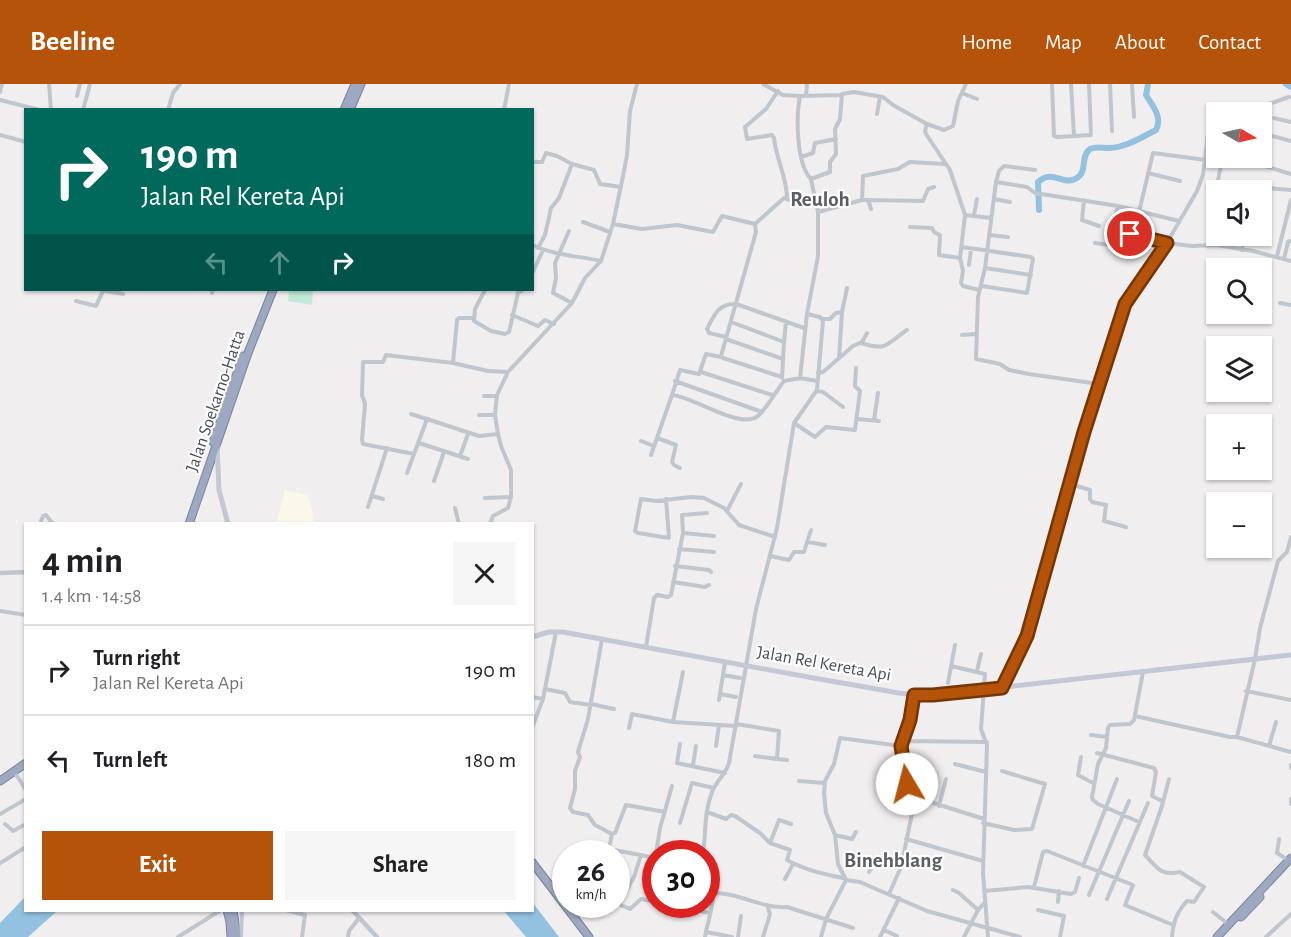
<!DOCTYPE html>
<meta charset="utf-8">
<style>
:root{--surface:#fff;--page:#f6f6f6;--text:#202124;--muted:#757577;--line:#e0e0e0;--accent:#b45309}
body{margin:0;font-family:"Alegreya Sans",sans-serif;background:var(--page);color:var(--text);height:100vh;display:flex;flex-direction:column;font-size:22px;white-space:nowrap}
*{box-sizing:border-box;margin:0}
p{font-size:20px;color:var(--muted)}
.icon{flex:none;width:33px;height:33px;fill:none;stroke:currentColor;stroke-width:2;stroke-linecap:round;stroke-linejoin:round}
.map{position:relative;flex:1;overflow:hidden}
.side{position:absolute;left:24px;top:438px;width:510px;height:390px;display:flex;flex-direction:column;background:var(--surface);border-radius:0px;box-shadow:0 2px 4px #0004}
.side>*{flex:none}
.banner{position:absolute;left:24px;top:24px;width:510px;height:183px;border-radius:0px;box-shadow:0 2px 4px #0004;background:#00695c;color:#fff;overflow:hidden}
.needle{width:39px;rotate:99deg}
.buttons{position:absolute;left:1206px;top:18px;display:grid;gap:12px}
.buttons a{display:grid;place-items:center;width:66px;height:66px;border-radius:0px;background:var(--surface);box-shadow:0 2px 4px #0004;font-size:30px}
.speed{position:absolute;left:552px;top:756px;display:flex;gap:12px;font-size:30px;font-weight:700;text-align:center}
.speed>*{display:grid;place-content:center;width:78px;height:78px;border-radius:50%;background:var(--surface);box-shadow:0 2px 4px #0004;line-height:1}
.speed small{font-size:15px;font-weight:400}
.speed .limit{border:9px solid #d22;background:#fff;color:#111}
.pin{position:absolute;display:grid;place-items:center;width:51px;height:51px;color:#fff;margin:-26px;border:3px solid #fff;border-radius:50%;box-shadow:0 2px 6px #0007}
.me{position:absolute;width:66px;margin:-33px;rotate:352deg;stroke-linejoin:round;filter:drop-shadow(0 0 4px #0008)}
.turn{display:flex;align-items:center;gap:21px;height:126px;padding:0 18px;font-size:27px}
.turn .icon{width:78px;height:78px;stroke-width:2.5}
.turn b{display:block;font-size:42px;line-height:51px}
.lanes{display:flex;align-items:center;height:57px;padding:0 18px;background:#0003;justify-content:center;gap:30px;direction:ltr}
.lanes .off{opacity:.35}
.round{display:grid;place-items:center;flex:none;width:63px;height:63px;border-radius:0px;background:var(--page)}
.head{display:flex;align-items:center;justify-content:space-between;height:102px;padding:0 18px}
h1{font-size:36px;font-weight:700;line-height:45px}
.primary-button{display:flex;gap:12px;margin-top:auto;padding:12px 18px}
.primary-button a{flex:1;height:69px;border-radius:0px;background:var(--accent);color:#fff;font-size:24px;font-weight:700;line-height:69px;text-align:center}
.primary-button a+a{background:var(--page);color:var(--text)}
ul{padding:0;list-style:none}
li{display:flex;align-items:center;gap:18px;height:90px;padding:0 18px;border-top:2px solid var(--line)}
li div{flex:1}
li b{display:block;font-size:22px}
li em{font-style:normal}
header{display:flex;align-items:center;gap:36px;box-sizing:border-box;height:84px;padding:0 30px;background:var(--accent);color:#fff}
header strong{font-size:28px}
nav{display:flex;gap:33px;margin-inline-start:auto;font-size:21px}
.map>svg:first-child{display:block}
.commercial{fill:#f9f8e9}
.green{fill:#c1e9d8}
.water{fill:#93c2e1}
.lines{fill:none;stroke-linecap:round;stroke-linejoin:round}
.river{stroke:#93c2e1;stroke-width:6}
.trunk-casing{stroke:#7683a2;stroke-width:9}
.minor{stroke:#c0c6ce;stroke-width:4}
.tertiary{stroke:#c0c6ce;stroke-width:4.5}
.secondary{stroke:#c3c8d4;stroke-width:5}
.trunk{stroke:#9ea8c0;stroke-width:7}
.route-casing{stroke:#753606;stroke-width:15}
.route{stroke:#b45309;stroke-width:10}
.labels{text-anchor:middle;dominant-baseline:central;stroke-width:4.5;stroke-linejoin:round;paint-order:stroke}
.street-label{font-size:18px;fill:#484e59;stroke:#fff}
.quarter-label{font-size:21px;font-weight:bold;fill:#5b5d62;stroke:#fff}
</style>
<header>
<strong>Beeline</strong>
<nav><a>Home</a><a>Map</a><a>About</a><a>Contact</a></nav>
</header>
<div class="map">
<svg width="1291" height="853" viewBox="0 0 1291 853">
<rect width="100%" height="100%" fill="#f0eeee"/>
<path class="commercial" d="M285 406 307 411 311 421 314 439H276Z"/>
<path class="green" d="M289 206H313L312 221 288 217Z"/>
<path class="water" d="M25 813 26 826 57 827 28 853H0V839Z
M533 819 559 853H526L504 827 532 826Z"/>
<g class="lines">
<path class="river" d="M1286 0 1291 3
M1039 126 1038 98C1053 84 1063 103 1077 94 1088 87 1080 72 1090 65 1096 62 1102 64 1109 64 1125 64 1142 53 1156 46 1163 33 1152 21 1146 11L1148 0"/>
<g class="trunk-casing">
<path id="trunk" d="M344 26 355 0
M350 26 361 0
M213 358 243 272
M189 440 248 269 273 206
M0 697 26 679
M532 778 589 853
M227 826 230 838 231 853
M233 826 237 853
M1241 833 1260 813
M1217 853 1291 774"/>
</g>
<path class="minor" d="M49 0 51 26
M763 0 783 11 800 12
M1052 0 1054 52 1057 53 1091 51 1089 0
M1071 0 1074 52
M1110 0 1112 47
M1132 0 1134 33
M778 7 766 25 745 43 747 55 772 51 774 54C776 75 787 93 787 114
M0 8 2 0
M962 9 977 15
M806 11 807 0
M77 12 80 0
M0 16 40 26
M83 26 90 0
M168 26 173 9 180 0
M504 26 509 0
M1246 28 1289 13
M877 30 880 13
M1274 34 1291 38
M927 40 925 47 926 50 950 86 965 131 960 174 963 187 961 199 963 202 979 206
M1262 49 1291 57
M0 51 26 58
M801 73 813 69 815 59 836 55
M1241 74 1238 78 1222 77 1218 96 1221 100 1291 106
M532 78H542L546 69 557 72 572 80
M1239 78 1265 82 1291 90
M1148 89 1180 97
M811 95C796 80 796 32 800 12L841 11
M996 98 999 87 1004 82 1035 86
M994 115 1010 118
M862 116 863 92 898 85 910 78 945 80
M868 116 923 117 928 105 934 103
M1084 116 1082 136 1099 142
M818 128 862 116H868L871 125
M1139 128 1153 69 1206 76
M965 131 991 134
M974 131 977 115
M583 138 610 148
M613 140 642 145 677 141 713 148 722 132 755 140 784 114 796 119 816 112
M755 140 756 148 721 272 723 274 782 293
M910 143 932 144 934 148 940 151 939 171 960 174
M1112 146 1167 159 1192 162 1216 161 1253 167 1291 177
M569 147 555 179 556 194 553 209 572 219
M989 151 1008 153
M1095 159 1108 161 1118 122
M532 161C554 171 578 172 601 177
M962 163 1031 173 1033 175 1027 209 982 202
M538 164 545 151 551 124 559 114 572 80 594 86 600 100 621 103
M1242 166 1245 152
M1277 172 1291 116
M1284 175 1288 158 1291 157
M969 181 971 165
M985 184 1031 191
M532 190 543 166
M101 206 123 210
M485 206 475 225 474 237 491 247 505 250 509 248 518 209 523 206
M212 209 213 206
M76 217 96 222 103 207
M1280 219 1291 221
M512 231 538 242 545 236 554 240
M473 234H459L457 236 453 279 488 287 508 288
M822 235H830L836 229 842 228 847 204
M731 238 784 258 782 294
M962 251 975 250
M726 253 709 249 707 245C714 231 719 219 736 220L804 244
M726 255 783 275
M784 258 786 238
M861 259C888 268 887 259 907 246
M839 274 842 228
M701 288 772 311
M818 289 823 288 853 262 862 258 867 249
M800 294 807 230
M675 297 762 328
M1099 300 1029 290 1009 286 1000 280 976 275 978 213 985 184 996 98 1027 103 1035 109 1118 122 1179 137
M817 307 823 308 843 323
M672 311 680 286 699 290 706 270 721 273
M484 312H497
M411 330 427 335
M479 331H495
M857 335 879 337
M874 336 878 309
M794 339 815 353 826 343 855 346 860 307 855 302 856 284
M657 354 676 361 672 378 674 381 680 384
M641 357 654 362
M419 359 468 375
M414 370 363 360 362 356 365 320 362 311 363 278H383L386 271 453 279
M651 371 672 311C693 312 742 348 759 331 769 321 776 307 784 297L800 294 817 297
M460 372 468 350
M407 389 427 335 479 352 498 350
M434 397 444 368
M1070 400 1090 406V415L1092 418 1106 421 1104 437 1126 443
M372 412 383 415
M485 414 511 413
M666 415 669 454 638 449 635 447 641 415 656 417 691 413 704 414 724 424 739 441 775 453
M368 423 387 364
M455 424 459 440
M727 427 741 400
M41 437 43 432 46 431 53 440
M490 440 493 432 508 424 511 413V386L501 362 498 350 495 331 497 311 508 288 572 219 585 194 601 177 613 140 623 92 627 71 630 27 637 0
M683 449 714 452
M808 458 825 461
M679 465 714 468
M770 472 789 476 794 468H804L811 446
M675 482 709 486 711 488
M673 498 705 503 709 501
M0 527 26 531
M602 555 588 635 578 668 580 673 575 687V705L570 724 573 728 588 731 595 741 612 750 608 770
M646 563 654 514 657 511 668 513 671 511 683 449 682 431 707 429
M951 582 985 590 981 645 987 661 983 789 988 853
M977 587 981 570
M723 591 740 594
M948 599 955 561
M1002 603 1027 552 1089 334 1125 220 1165 162 1197 107 1203 91 1208 50 1210 45 1216 40
M545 605 565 609 570 618 591 621
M1246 607 1291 616
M720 610 736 613
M532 613 543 615
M719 616 725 578
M591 620 614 625
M1135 632 1230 653H1237L1255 575 1260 544 1278 477 1287 468 1291 453
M673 638 683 588
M736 640 779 647 777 675 755 672
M532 644 543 615 556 548
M629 644 632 630 673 638 736 642
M1091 651 1107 653
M1237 653 1291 668
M903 657 987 658
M680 660 677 679 725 689
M716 662 719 641
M1269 662 1276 638
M1097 669 1154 684 1156 688 1152 712 1162 717 1163 719 1145 771C1158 784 1160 792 1180 788L1204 803 1194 818 1187 817C1177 828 1173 838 1172 853
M1081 673 1078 691 1093 699
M777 675 787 676
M955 680 986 688
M693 681 696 662
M1291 681V684
M15 689 26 706
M799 697 825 699
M1291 715V720
M924 716 984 735
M1163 718 1169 695
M939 722 946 695
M707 728 726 735 731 731 735 732 760 749 770 759 790 766 787 776C805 786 823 790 843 794
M0 730 26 715
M1139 738 1098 720 1093 716 1092 713 1098 680 1106 664 1108 644 1110 641 1130 640 1134 636 1143 588
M680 739 692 699 714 704
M983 739 1014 746 1032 745 1045 700 1002 687
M5 740 13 747 26 740
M612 750 615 749 626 721 665 728
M835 751 852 755 856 748
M906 755 983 777
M1279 755 1277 769 1288 776
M770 759 779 736 791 740
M609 765 656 774
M656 770 660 744 672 702
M703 770C706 749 704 728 712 708 716 697 726 690 729 679L756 525 777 444 794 339 817 306 823 237 820 233 807 230 818 172V128L811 95 830 88V78L836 70 835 45 840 35 842 10 854 8 883 13 893 21 927 40 944 46 953 42 958 17 966 0
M0 779 26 763
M1083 782 1117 695
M869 788 875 778H887L901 783
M785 795 793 780
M846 796 838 780 835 751 826 729 824 709 825 697 834 680 840 654 901 662
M1034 803 1043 768 1047 767 1133 801 1125 821 1173 841
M953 806 959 809 978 826
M984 807 1028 803 1071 810 1075 808 1079 794
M712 809C738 808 762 825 787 823L853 844
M889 810 901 783 915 715 908 707 901 662 910 636 914 611
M1089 811 1129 717
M1107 815 1148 719
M1058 818 1059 807
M616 819 630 825 641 815 656 818
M619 820 634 793 641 771
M665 820 710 829
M262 826H270
M286 826 305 831 302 853
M570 826 578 820
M1038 826 1064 832 1060 853
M1213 828 1228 840
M884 846 897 852
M706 848 732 853
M178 853 221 826
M241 853 242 826
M348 853 349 847 359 834
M705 853C708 834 720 809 706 792
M738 853 741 832
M763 853 770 830 767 821
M821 853 826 835 846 796 860 798 927 827 1020 853
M880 853 899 814
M964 853 978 826 985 818
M1266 853 1291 830"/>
<path class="tertiary" d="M0 489 26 488
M352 826 377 853"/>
<path class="secondary" d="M217 362 219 406 228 440
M532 553 549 548H563L808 593 899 609 925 612 1291 571"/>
<use href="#trunk" class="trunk"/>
</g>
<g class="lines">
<g class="route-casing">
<path id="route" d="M907 700 901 662 910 636 914 611H933L1002 604 1027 552 1084 348 1125 220 1167 159 1130 150"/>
</g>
<use href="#route" class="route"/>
</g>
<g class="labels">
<g class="street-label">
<text transform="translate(216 317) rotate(-71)">Jalan Soekarno-Hatta</text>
<text transform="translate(824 580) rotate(10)">Jalan Rel Kereta Api</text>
</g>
<g class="quarter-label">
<text x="820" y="115">Reuloh</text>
<text x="893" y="776">Binehblang</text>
</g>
</g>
</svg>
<div class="buttons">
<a><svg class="needle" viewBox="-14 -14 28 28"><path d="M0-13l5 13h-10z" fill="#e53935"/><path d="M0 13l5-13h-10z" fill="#757577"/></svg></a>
<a><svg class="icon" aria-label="sound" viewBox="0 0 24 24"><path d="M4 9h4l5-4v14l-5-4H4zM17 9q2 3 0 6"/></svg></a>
<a><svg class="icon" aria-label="search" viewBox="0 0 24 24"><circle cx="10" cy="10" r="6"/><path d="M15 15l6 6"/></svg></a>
<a><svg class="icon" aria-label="layers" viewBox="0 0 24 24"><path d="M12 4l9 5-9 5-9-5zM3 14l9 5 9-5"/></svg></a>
<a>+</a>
<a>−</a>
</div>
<div class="speed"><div>26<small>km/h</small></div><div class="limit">30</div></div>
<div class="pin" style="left:1130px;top:150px;background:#d93025"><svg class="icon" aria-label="arrive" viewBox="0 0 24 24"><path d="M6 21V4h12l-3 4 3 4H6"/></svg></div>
<svg class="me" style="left:907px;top:700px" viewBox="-20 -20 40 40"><circle r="19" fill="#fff"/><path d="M0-13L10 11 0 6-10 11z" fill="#b45309"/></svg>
<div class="banner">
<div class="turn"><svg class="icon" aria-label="right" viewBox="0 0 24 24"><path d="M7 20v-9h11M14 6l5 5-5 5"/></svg><div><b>190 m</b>Jalan Rel Kereta Api</div></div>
<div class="lanes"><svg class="icon off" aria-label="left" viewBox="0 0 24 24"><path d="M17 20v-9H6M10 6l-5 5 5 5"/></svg><svg class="icon off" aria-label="ahead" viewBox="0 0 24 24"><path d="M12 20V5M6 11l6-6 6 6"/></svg><svg class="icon" aria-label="right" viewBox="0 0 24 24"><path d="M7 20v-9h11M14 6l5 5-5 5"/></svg></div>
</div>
<section class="side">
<div class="head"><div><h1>4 min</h1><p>1.4 km · 14:58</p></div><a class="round"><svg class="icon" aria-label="close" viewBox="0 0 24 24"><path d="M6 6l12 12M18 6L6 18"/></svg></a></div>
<ul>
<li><svg class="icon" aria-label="right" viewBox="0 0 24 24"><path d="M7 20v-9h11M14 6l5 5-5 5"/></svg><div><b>Turn right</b><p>Jalan Rel Kereta Api</p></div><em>190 m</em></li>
<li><svg class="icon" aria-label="left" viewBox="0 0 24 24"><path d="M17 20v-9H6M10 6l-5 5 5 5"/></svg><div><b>Turn left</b></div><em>180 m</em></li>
</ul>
<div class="primary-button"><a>Exit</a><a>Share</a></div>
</section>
</div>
